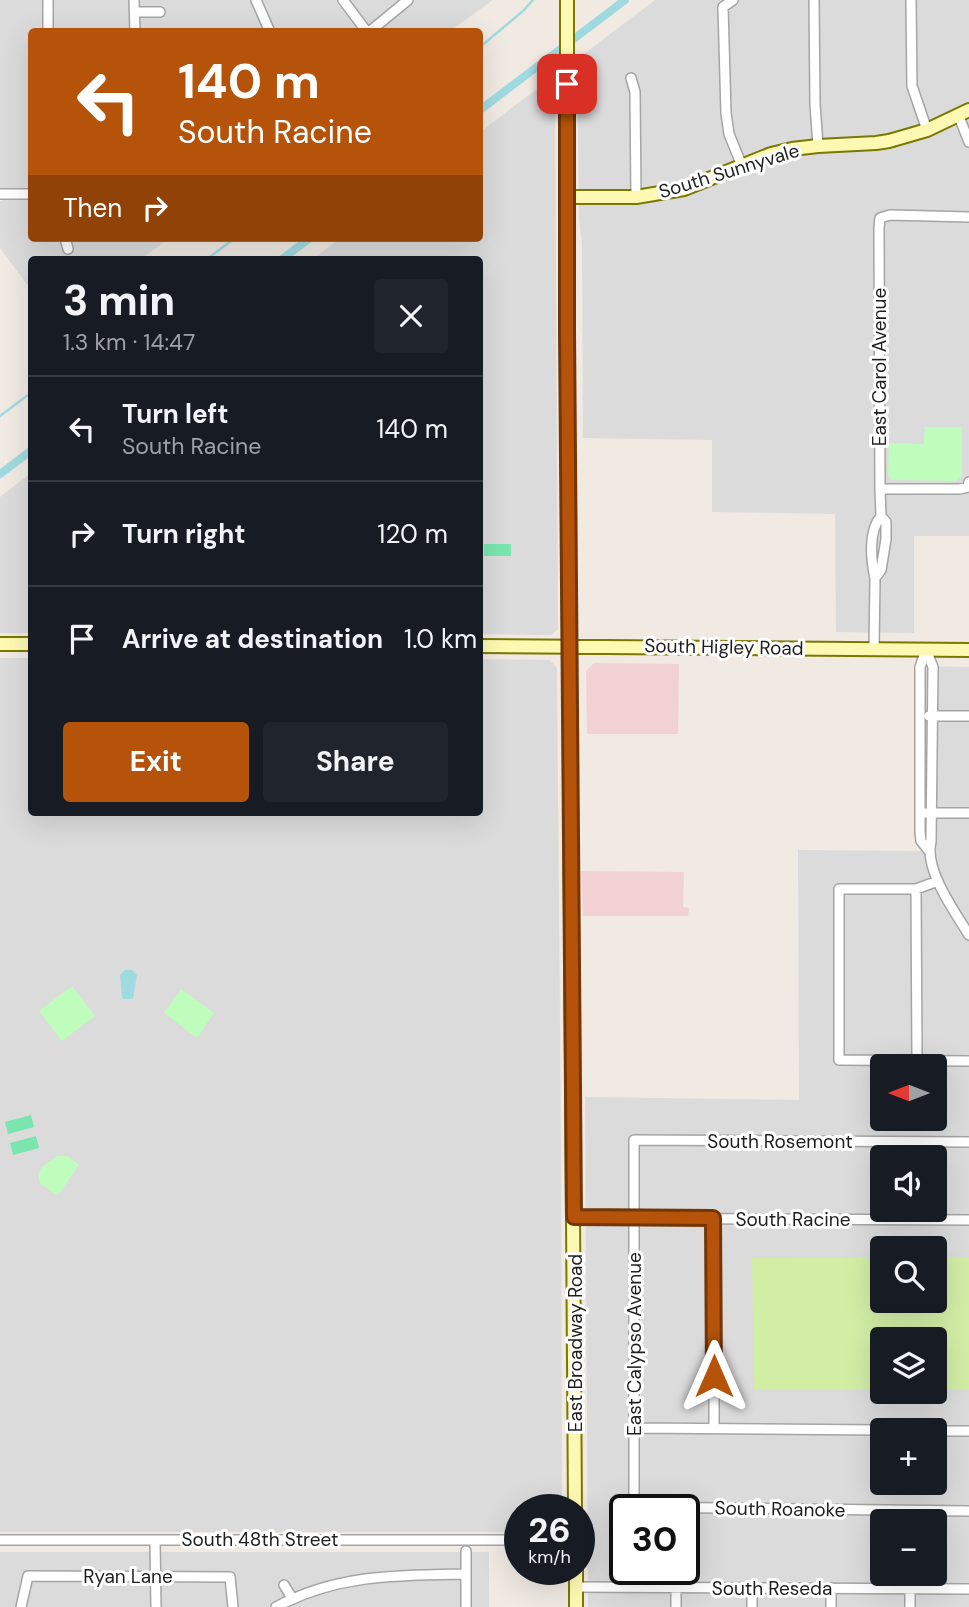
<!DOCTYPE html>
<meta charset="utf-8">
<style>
:root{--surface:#171b24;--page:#20242c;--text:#f1f3f6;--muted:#9ea1a6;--line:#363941;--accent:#b45309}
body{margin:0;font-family:"DM Sans",sans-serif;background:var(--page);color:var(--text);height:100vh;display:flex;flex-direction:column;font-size:26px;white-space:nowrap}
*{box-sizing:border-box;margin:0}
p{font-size:23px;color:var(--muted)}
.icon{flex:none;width:38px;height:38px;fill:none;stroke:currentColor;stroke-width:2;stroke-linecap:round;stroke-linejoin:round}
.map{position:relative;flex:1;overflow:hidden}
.drawer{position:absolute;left:28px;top:256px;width:455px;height:560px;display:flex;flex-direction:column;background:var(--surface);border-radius:7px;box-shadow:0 7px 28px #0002}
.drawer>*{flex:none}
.hud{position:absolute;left:28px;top:28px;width:455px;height:214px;border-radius:7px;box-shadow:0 7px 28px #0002;background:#b45309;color:#fff;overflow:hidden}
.needle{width:46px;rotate:270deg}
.controls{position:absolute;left:870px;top:1054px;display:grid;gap:14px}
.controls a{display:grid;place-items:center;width:77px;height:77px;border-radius:7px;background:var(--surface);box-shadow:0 7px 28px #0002;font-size:35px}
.speed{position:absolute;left:504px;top:1494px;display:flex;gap:14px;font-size:35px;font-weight:700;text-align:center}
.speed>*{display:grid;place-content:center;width:91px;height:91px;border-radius:50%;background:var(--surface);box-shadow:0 7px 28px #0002;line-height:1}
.speed small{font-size:18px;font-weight:400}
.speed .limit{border:4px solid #111;border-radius:10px;background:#fff;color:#111}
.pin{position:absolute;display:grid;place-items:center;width:60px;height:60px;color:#fff;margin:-30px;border-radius:14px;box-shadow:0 4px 10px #0006}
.me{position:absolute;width:77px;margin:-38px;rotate:0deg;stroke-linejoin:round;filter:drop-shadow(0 0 5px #0008)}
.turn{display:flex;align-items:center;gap:24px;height:147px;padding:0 35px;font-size:32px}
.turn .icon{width:91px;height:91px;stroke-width:2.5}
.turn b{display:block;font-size:49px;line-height:60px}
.then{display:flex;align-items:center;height:66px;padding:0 35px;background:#0003;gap:14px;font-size:26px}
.round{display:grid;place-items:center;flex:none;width:74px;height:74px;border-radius:7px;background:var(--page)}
.overview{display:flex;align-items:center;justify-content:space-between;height:119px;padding:0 35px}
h1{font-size:42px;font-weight:700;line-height:52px}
.primary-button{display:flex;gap:14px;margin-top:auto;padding:14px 35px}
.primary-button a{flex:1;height:80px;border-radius:7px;background:var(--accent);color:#fff;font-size:28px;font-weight:700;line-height:80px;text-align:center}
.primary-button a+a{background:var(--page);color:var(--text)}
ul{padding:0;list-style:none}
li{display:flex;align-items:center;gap:21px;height:105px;padding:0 35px;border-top:2px solid var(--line)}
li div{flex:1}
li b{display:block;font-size:26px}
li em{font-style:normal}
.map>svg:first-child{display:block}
.residential{fill:#dcdbdb;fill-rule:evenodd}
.commercial{fill:#f2d1d3}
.grass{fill:#d2eea5}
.park{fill:#bffdbc}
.pitch{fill:#7be5af}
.water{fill:#a0dae1}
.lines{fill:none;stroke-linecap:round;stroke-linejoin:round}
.stream{stroke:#a0dae1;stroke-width:2.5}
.canal{stroke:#a0dae1;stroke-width:8}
.street-casing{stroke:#a5a5a5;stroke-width:12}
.secondary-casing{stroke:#797800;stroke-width:16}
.street{stroke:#fff;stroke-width:9}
.secondary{stroke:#fef9b2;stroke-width:12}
.route-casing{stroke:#753606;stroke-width:18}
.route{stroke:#b45309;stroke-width:12}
.labels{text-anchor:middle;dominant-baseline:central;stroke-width:6;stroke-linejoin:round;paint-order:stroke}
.street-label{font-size:19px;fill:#1e1e1e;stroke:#fff}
</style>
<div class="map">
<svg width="969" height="1607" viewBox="0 0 969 1607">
<rect width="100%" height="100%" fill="#f0eae3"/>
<path class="residential" d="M0 0H493L450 31 32 32V238H170L141 259H32L31 290 0 248V201H2V190L0 189Z
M655 0H969V536H914V633L836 632 835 514 712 512V440L583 438 582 244 579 218 577 54 585 53Z
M555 81 558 629 551 635 480 634V259H313L340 238H480V132L546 82Z
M31 473V633H0V497Z
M0 658H31L32 812H480V659L550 660 557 668 561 1150 562 1510H520V1532H0Z
M925 666 969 667V1607H588L585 1097 799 1100 798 850 926 851ZM882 1066H934V1118H882ZM882 1157H934V1209H882ZM882 1248H934V1300H882ZM882 1339H934V1391H882ZM882 1430H934V1482H882ZM625 1510H684V1570H625ZM882 1521H934V1573H882Z
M0 1552H489V1607H0Z"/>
<path class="commercial" d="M594 663 679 664 678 734H587L586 671Z
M581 871 684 872 683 907 689 908 688 916H583Z"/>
<path class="grass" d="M882 1257V1300H934L935 1257H969V1389H935L934 1339H882V1389H754L752 1258Z"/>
<path class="park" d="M925 427H962V476L956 481 892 480 888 475 889 443 924 444Z
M72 986 95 1016 62 1041 39 1011Z
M181 989 214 1013 197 1038 164 1013Z
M58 1156H67L79 1165 59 1194 56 1195 40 1183C35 1168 47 1163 58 1156Z"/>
<path class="pitch" d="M484 544H511V556H484Z
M31 1115 34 1127 8 1134 5 1122Z
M36 1136 39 1148 13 1155 10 1143Z"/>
<path class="water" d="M125 970H132L137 975 133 999H123L122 997 120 975Z"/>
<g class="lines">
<path class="stream" d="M480 47 523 11 533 0
M207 259 235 238
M0 416 32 392"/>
<path class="canal" d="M480 110 625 0
M282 259 310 238
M0 474 32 450"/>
<g class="street-casing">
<path id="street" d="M48 0V32
M134 0 135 32
M256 0 270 32
M343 0 367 32
M733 0 723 7 726 113 729 134 742 166
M814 0 815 104 818 146
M911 0 912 86 927 130
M135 12H160
M369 32 408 0
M631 78 635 92 636 197
M958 114 969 142
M0 194H32
M65 238 68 249
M880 489H959L968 487 969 482
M875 578 881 570 886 539V522L881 516 880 489 879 228 880 218 890 215 969 217
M874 649 875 578C871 560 868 531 881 516
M926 650 933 667 931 842C924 870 955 912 969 935
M926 650 920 667V832L921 841 929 851
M929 716H969
M926 813H969
M938 881 916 889H839V1060L969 1061
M916 889 917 1061
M969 1142 634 1140V1507L969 1511
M574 1218 969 1220
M714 1218V1428
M634 1428 882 1430
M934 1431H969
M0 1540H520
M155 1540 156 1607
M284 1585 292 1598
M576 1587 969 1589
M676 1588V1607
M752 1588V1607
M831 1588V1607
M910 1589V1607
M21 1607 28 1576 230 1577 233 1607
M276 1607C337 1574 399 1575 466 1574
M466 1607V1551"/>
</g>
<g class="secondary-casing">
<path id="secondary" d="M567 0V332L575 1510
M567 197H636L684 189 771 154 792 149 818 146 876 143 889 141 927 130 969 110
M0 644H32
M480 646 969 650
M576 1570V1607"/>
</g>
<use href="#street" class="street"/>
<use href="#secondary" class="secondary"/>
</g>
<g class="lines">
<g class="route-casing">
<path id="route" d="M567 84V332L574 1217 713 1218 714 1376"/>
</g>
<use href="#route" class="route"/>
</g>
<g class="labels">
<g class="street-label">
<text transform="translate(729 171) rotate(-17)">South Sunnyvale</text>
<text transform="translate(879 367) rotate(-90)">East Carol Avenue</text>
<text transform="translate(724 647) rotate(1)">South Higley Road</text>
<text x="780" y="1141">South Rosemont</text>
<text x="793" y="1219">South Racine</text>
<text transform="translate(575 1343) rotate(-90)">East Broadway Road</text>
<text transform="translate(634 1344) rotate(-90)">East Calypso Avenue</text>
<text transform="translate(780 1509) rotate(1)">South Roanoke</text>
<text x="260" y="1539">South 48th Street</text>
<text x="128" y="1576">Ryan Lane</text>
<text x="772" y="1588">South Reseda</text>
</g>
</g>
</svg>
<div class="controls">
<a><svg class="needle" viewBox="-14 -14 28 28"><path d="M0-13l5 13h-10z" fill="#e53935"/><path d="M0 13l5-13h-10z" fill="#9ea1a6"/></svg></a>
<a><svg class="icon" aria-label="sound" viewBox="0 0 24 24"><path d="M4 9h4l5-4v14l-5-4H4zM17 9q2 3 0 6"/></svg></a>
<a><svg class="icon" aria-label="search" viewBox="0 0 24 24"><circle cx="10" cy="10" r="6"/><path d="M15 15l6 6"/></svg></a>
<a><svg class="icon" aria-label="layers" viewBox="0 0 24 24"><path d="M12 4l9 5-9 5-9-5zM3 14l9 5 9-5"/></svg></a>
<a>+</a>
<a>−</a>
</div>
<div class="speed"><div>26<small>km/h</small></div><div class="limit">30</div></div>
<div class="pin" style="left:567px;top:84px;background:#d93025"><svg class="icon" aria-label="arrive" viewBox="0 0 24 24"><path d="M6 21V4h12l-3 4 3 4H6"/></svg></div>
<svg class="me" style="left:714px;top:1376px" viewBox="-20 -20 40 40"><path d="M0-17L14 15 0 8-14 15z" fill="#b45309" stroke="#fff" stroke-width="4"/></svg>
<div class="hud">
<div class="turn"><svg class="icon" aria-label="left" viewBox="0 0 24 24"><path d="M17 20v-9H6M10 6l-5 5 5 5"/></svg><div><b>140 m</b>South Racine</div></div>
<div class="then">Then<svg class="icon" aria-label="right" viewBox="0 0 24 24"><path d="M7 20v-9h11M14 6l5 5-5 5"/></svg></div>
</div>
<section class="drawer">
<div class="overview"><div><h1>3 min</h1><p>1.3 km · 14:47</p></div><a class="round"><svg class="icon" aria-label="close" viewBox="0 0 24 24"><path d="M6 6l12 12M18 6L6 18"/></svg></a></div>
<ul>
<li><svg class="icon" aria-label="left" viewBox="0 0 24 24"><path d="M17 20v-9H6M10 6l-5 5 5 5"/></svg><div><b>Turn left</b><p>South Racine</p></div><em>140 m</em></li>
<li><svg class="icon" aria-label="right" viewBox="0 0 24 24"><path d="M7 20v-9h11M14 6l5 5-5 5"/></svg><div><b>Turn right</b></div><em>120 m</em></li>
<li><svg class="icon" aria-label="arrive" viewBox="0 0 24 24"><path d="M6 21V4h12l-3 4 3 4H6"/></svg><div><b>Arrive at destination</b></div><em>1.0 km</em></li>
</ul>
<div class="primary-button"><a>Exit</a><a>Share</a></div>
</section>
</div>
